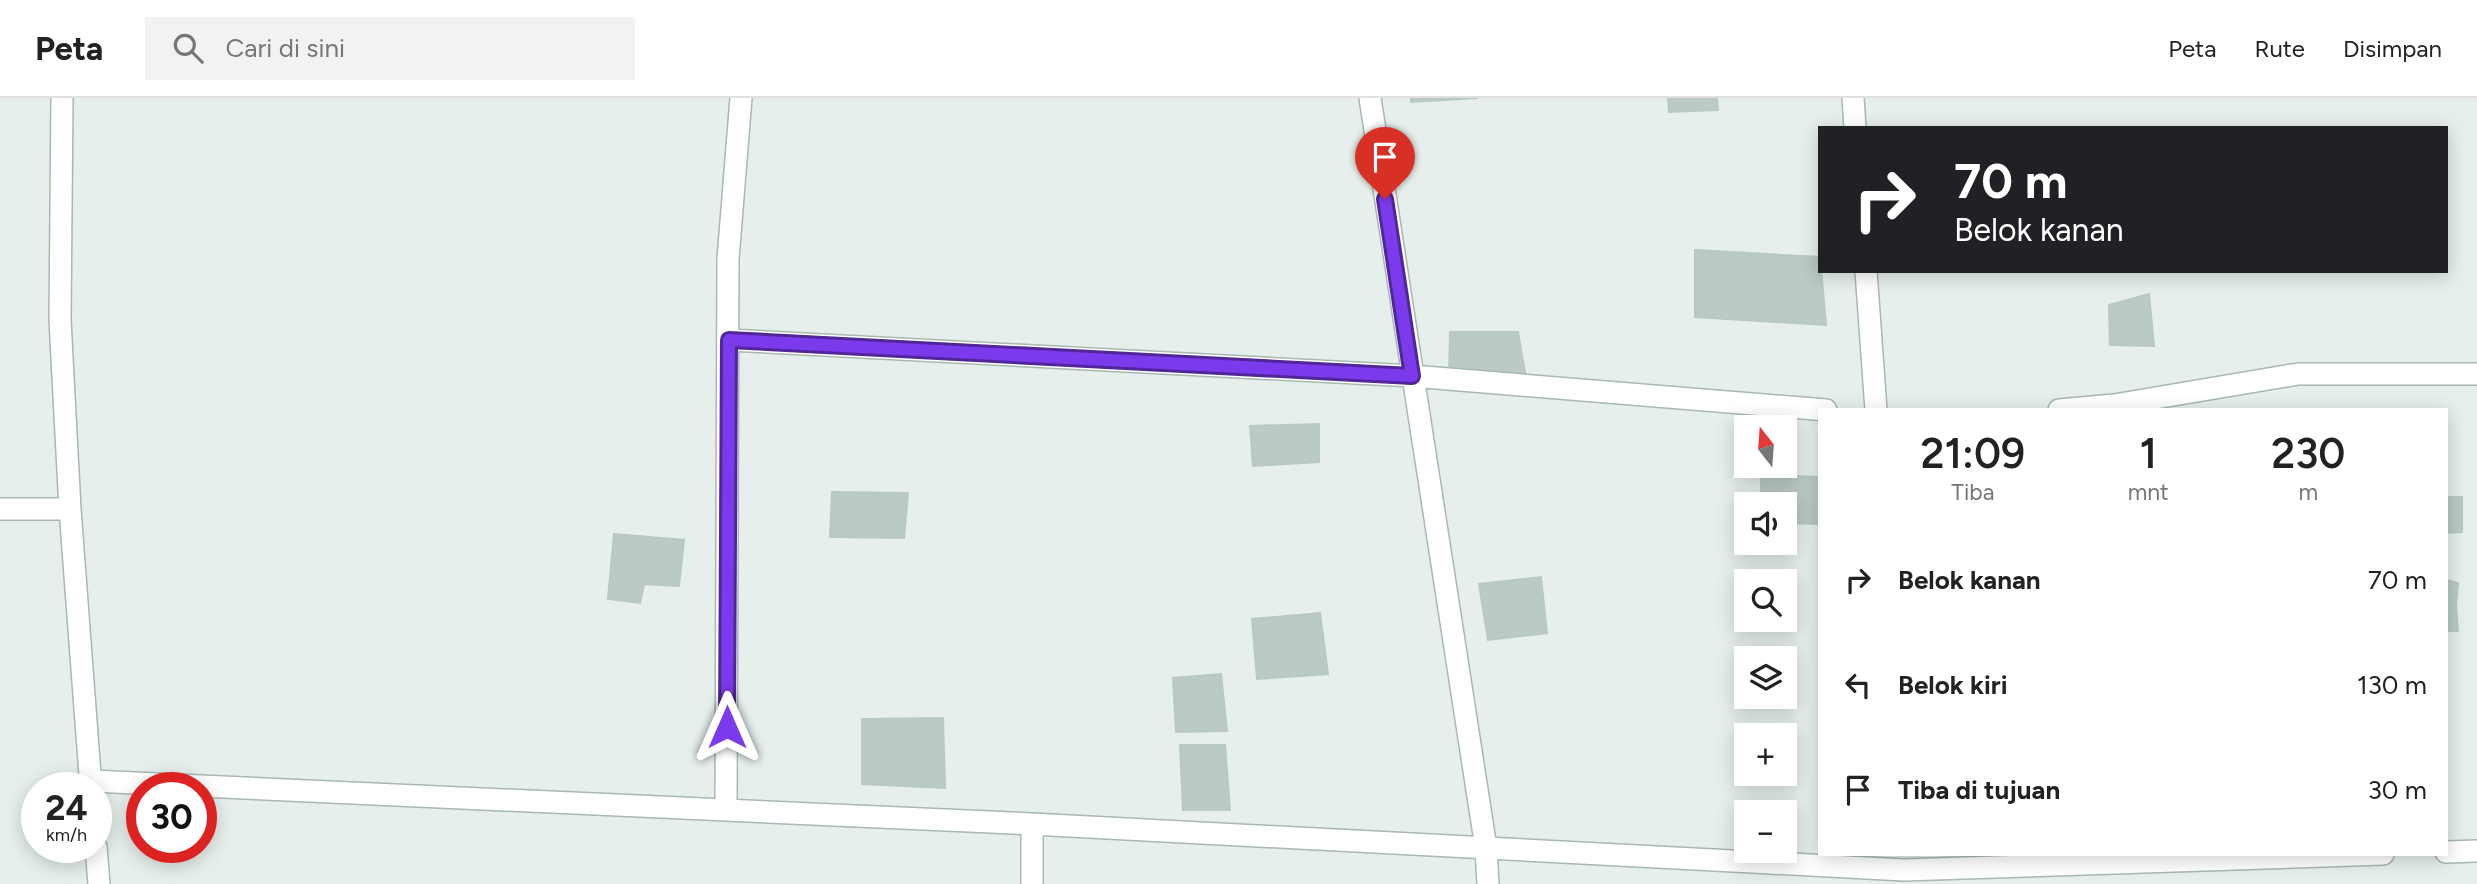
<!DOCTYPE html>
<html lang="id">
<meta charset="utf-8">
<style>
:root{--surface:#fff;--page:#f2f2f2;--text:#222;--muted:#767676;--line:#e0e0e0}
body{margin:0;font-family:Figtree,sans-serif;background:var(--page);color:var(--text);height:100vh;display:flex;flex-direction:column;font-size:26px;white-space:nowrap}
*{box-sizing:border-box;margin:0}
p{font-size:23px;color:var(--muted)}
.icon{flex:none;width:38px;height:38px;fill:none;stroke:currentColor;stroke-width:2;stroke-linecap:round;stroke-linejoin:round}
.map{position:relative;flex:1;overflow:hidden}
.sheet{position:absolute;left:1818px;top:310px;width:630px;height:448px;display:flex;flex-direction:column;background:var(--surface);border-radius:0px;box-shadow:0 4px 18px #0003}
.sheet>*{flex:none}
.top-card{position:absolute;left:1818px;top:28px;width:630px;height:147px;border-radius:0px;box-shadow:0 4px 18px #0003;background:#202124;color:#fff;overflow:hidden}
.needle{width:46px;rotate:343deg}
.fabs{position:absolute;left:1734px;top:317px;display:grid;gap:14px}
.fabs a{display:grid;place-items:center;width:63px;height:63px;border-radius:0px;background:var(--surface);box-shadow:0 4px 18px #0003;font-size:35px}
.speed{position:absolute;left:21px;top:674px;display:flex;gap:14px;font-size:35px;font-weight:700;text-align:center}
.speed>*{display:grid;place-content:center;width:91px;height:91px;border-radius:50%;background:var(--surface);box-shadow:0 4px 18px #0003;line-height:1}
.speed small{font-size:18px;font-weight:400}
.speed .limit{border:10px solid #d22;background:#fff;color:#111}
.pin{position:absolute;display:grid;place-items:center;width:60px;height:60px;color:#fff;margin:-72px -30px;border-radius:50% 50% 50% 0;rotate:-45deg;box-shadow:0 0 7px #0007}
.pin .icon{rotate:45deg}
.me{position:absolute;width:77px;margin:-38px;rotate:0deg;stroke-linejoin:round;filter:drop-shadow(0 0 5px #0008)}
.turn{display:flex;align-items:center;gap:24px;height:147px;padding:0 21px;font-size:32px}
.turn .icon{width:91px;height:91px;stroke-width:2.5}
.turn b{display:block;font-size:49px;line-height:60px}
.eta{display:flex;justify-content:space-evenly;align-items:center;height:119px;text-align:center}
.eta b{font-size:42px;font-weight:600;line-height:49px}
ul{padding:0;list-style:none}
li{display:flex;align-items:center;gap:21px;height:105px;padding:0 21px}
li div{flex:1}
li b{display:block;font-size:26px}
li em{font-style:normal}
header{display:flex;align-items:center;gap:42px;box-sizing:border-box;height:98px;padding:0 35px;background:var(--surface);border-bottom:2px solid var(--line)}
header strong{font-size:33px}
nav{display:flex;gap:38px;margin-inline-start:auto;font-size:24px}
.search{width:490px;height:63px;background:var(--page);display:flex;align-items:center;gap:18px;box-sizing:border-box;padding:0 24px;border-radius:0px;color:var(--muted);font-size:26px}
.map>svg:first-child{display:block}
.building{fill:#bbcac4;stroke:#b8c9c2;stroke-width:2}
.lines{fill:none;stroke-linecap:round;stroke-linejoin:round}
.minor-casing{stroke:#a8b8b2;stroke-width:24}
.minor{stroke:#fff;stroke-width:21}
.route-casing{stroke:#51269a;stroke-width:18}
.route{stroke:#7c3aed;stroke-width:12}
</style>
<header>
<strong>Peta</strong>
<div class="search"><svg class="icon" aria-label="search" viewBox="0 0 24 24"><circle cx="10" cy="10" r="6"/><path d="M15 15l6 6"/></svg>Cari di sini</div>
<nav><a>Peta</a><a>Rute</a><a>Disimpan</a></nav>
</header>
<div class="map">
<svg width="2477" height="786" viewBox="0 0 2477 786">
<rect width="100%" height="100%" fill="#e6efeb"/>
<path class="building" d="M1411 0H1478L1411 4Z
M1668 0H1717L1718 12 1669 14Z
M1695 152 1820 159 1826 227 1695 219Z
M2149 196 2154 248 2110 247 2109 207Z
M1450 234H1518L1527 287 1449 281Z
M1319 326V364L1253 368 1250 328Z
M1761 377 1820 379V426L1785 425V406H1761Z
M832 394 908 395 904 440 830 439Z
M2446 399H2462V434L2446 435Z
M614 436 684 442 679 488 644 486 640 505 608 501Z
M1541 479 1547 535 1488 542 1479 486Z
M2446 482 2458 485 2456 506 2446 505Z
M2446 505 2456 506 2458 533H2446Z
M1320 515 1328 576 1257 581 1252 521Z
M1221 576 1227 633 1176 634 1173 580Z
M943 620 945 690 862 686V621Z
M1180 647H1225L1230 712H1183Z"/>
<g class="lines">
<g class="minor-casing">
<path id="minor" d="M62 0 60 222 70 411 91 690
M1370 0 1486 750 1488 786
M1853 0 1855 30
M1866 173 1876 312
M729 242 1412 278 1826 312
M2059 312 2114 307 2298 276H2477
M0 411H70
M91 683 1032 726 1904 772 2383 756
M726 712 728 161 741 0
M1032 726V786
M96 749 99 786
M2446 754 2477 753"/>
</g>
<use href="#minor" class="minor"/>
</g>
<g class="lines">
<g class="route-casing">
<path id="route" d="M727 629 729 242 1412 278 1385 101"/>
</g>
<use href="#route" class="route"/>
</g>
</svg>
<div class="fabs">
<a><svg class="needle" viewBox="-14 -14 28 28"><path d="M0-13l5 13h-10z" fill="#e53935"/><path d="M0 13l5-13h-10z" fill="#767676"/></svg></a>
<a><svg class="icon" aria-label="sound" viewBox="0 0 24 24"><path d="M4 9h4l5-4v14l-5-4H4zM17 9q2 3 0 6"/></svg></a>
<a><svg class="icon" aria-label="search" viewBox="0 0 24 24"><circle cx="10" cy="10" r="6"/><path d="M15 15l6 6"/></svg></a>
<a><svg class="icon" aria-label="layers" viewBox="0 0 24 24"><path d="M12 4l9 5-9 5-9-5zM3 14l9 5 9-5"/></svg></a>
<a>+</a>
<a>−</a>
</div>
<div class="speed"><div>24<small>km/h</small></div><div class="limit">30</div></div>
<div class="pin" style="left:1385px;top:101px;background:#d93025"><svg class="icon" aria-label="arrive" viewBox="0 0 24 24"><path d="M6 21V4h12l-3 4 3 4H6"/></svg></div>
<svg class="me" style="left:727px;top:629px" viewBox="-20 -20 40 40"><path d="M0-17L14 15 0 8-14 15z" fill="#7c3aed" stroke="#fff" stroke-width="4"/></svg>
<div class="top-card">
<div class="turn"><svg class="icon" aria-label="right" viewBox="0 0 24 24"><path d="M7 20v-9h11M14 6l5 5-5 5"/></svg><div><b>70 m</b>Belok kanan</div></div>
</div>
<section class="sheet">
<div class="eta">
<div><b>21:09</b><p>Tiba</p></div>
<div><b>1</b><p>mnt</p></div>
<div><b>230</b><p>m</p></div>
</div>
<ul>
<li><svg class="icon" aria-label="right" viewBox="0 0 24 24"><path d="M7 20v-9h11M14 6l5 5-5 5"/></svg><div><b>Belok kanan</b></div><em>70 m</em></li>
<li><svg class="icon" aria-label="left" viewBox="0 0 24 24"><path d="M17 20v-9H6M10 6l-5 5 5 5"/></svg><div><b>Belok kiri</b></div><em>130 m</em></li>
<li><svg class="icon" aria-label="arrive" viewBox="0 0 24 24"><path d="M6 21V4h12l-3 4 3 4H6"/></svg><div><b>Tiba di tujuan</b></div><em>30 m</em></li>
</ul>
</section>
</div>
